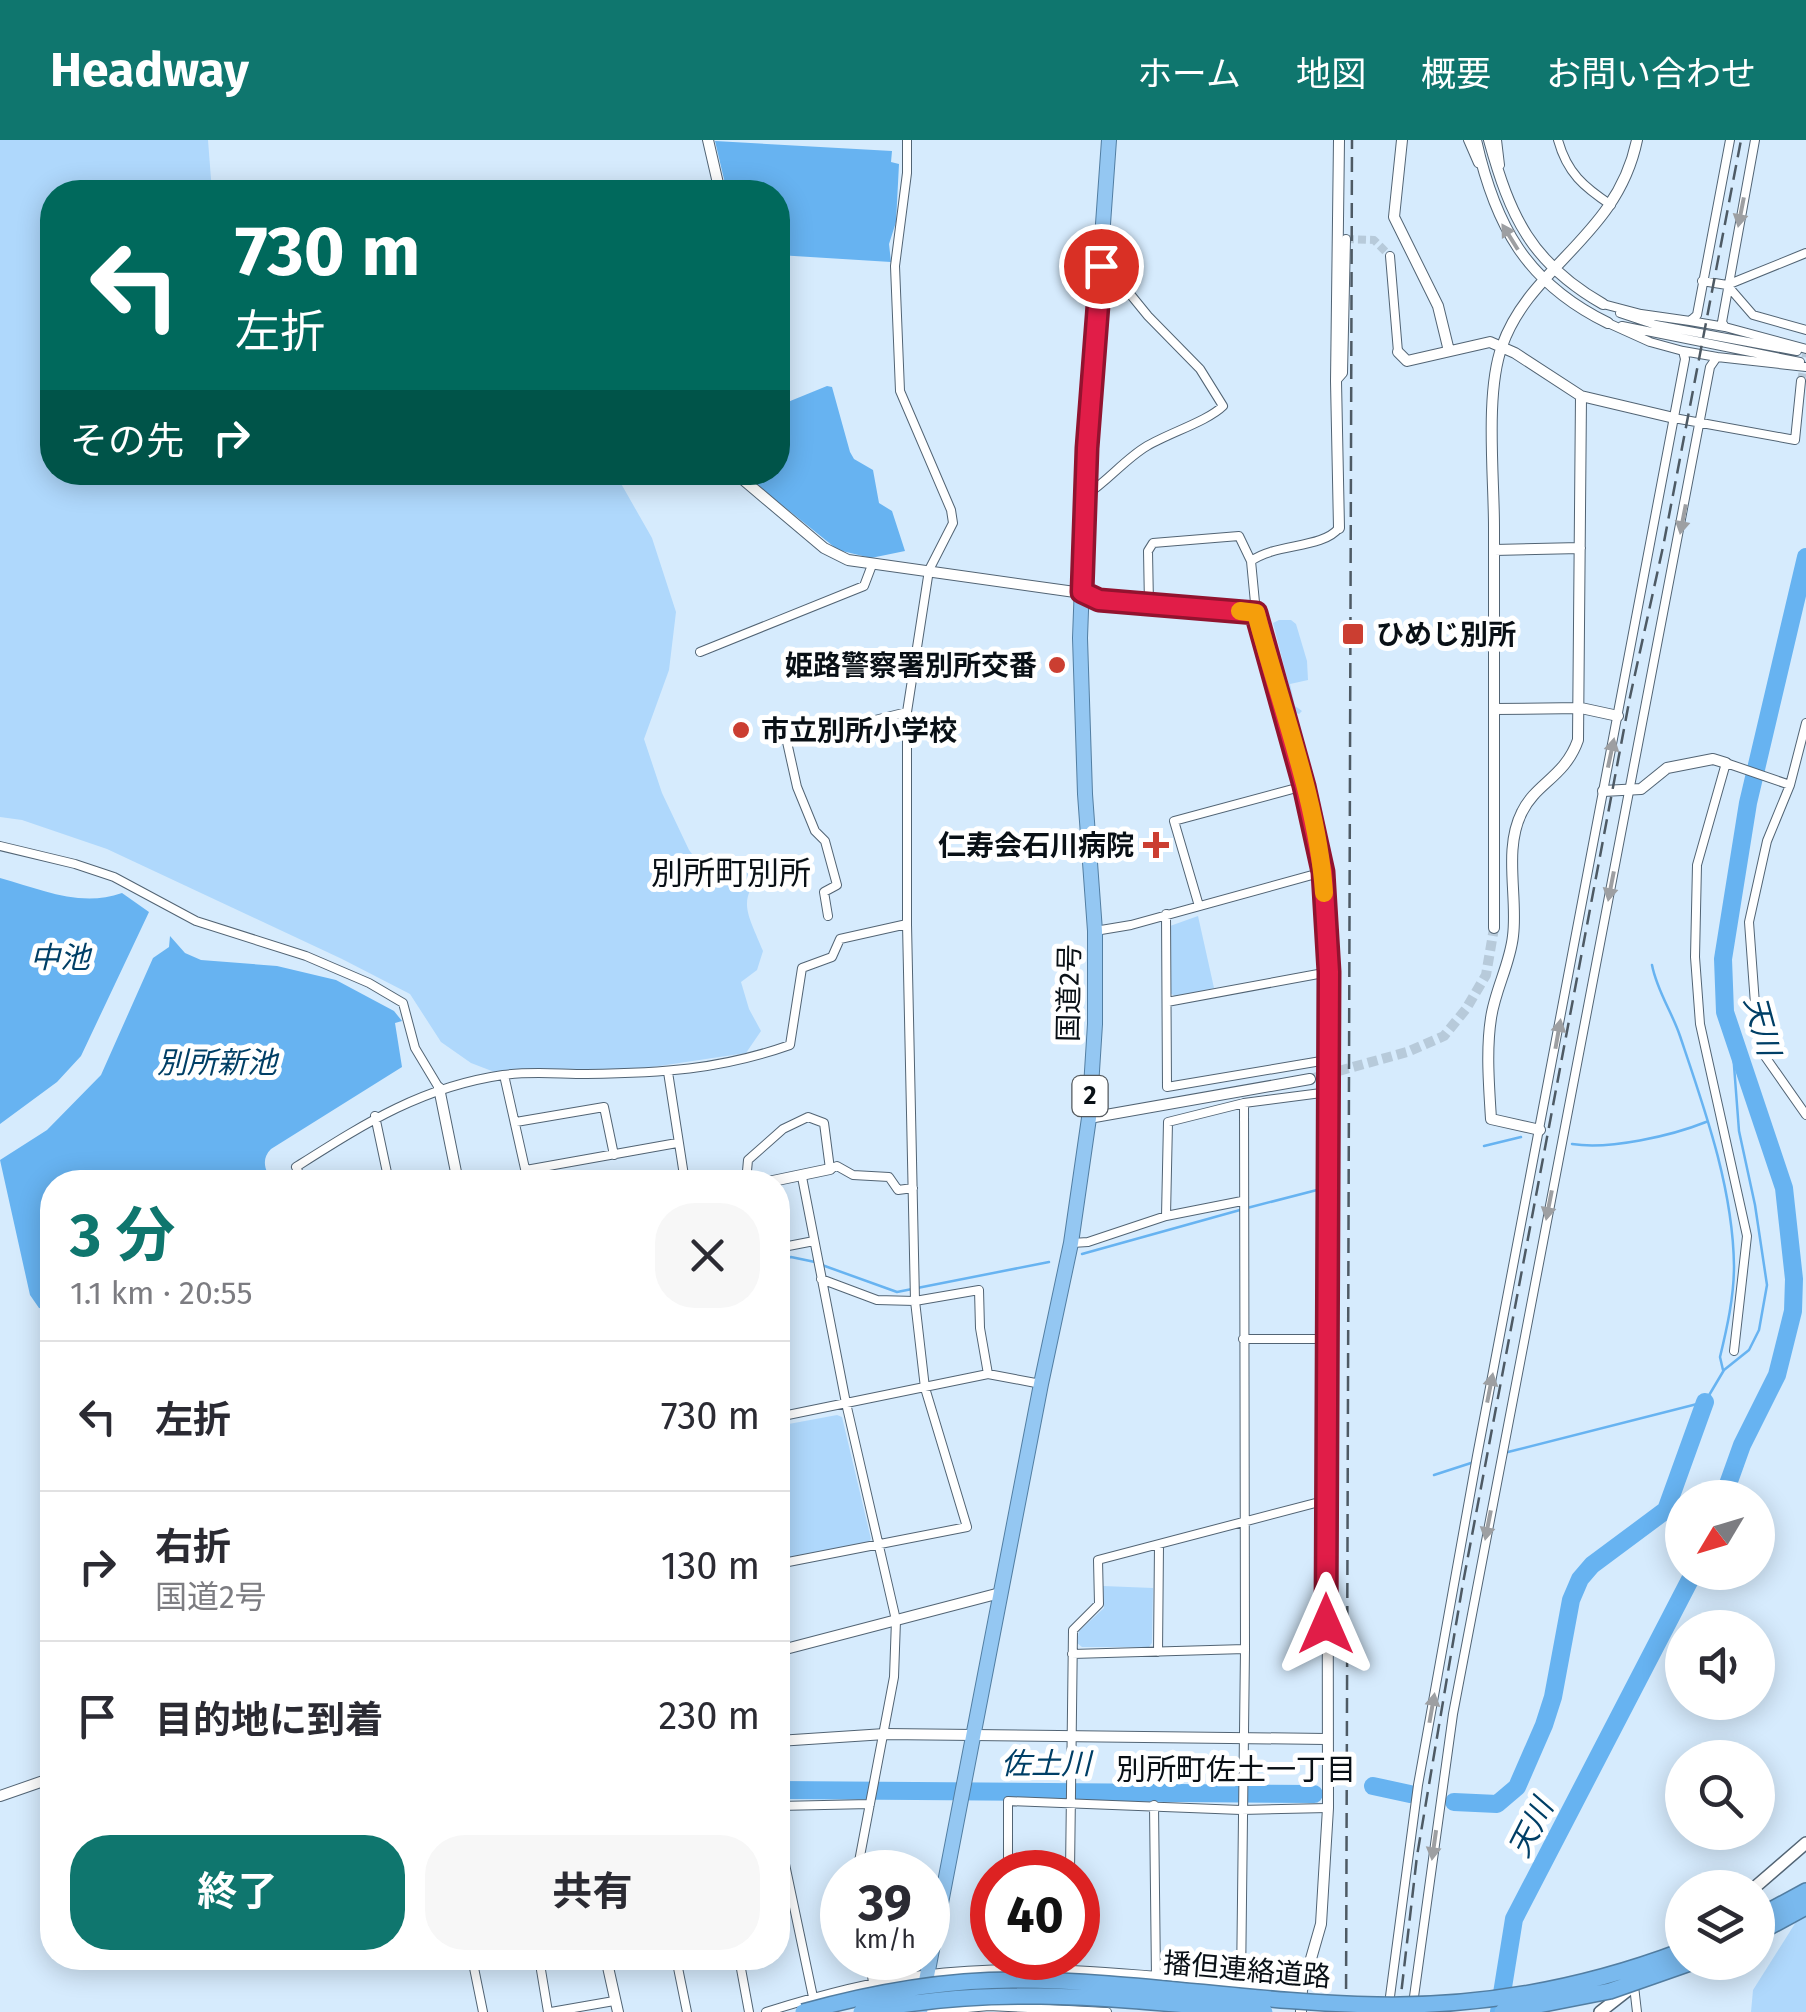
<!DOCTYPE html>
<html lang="ja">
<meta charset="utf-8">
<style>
:root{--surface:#fff;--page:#f7f7f7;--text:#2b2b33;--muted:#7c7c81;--line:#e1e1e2;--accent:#0f766e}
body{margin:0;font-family:"Fira Sans","Noto Sans JP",sans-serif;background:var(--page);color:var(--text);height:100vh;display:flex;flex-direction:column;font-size:38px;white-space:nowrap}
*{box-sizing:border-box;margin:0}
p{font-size:32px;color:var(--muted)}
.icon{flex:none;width:55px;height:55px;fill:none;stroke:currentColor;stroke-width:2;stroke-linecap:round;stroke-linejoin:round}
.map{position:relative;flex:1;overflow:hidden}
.drawer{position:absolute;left:40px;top:1030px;width:750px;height:800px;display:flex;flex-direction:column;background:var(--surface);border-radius:40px;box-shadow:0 5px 25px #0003}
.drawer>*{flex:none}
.guide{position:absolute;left:40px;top:40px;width:750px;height:305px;border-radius:40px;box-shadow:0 5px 25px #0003;background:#00695c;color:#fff;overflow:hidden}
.needle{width:65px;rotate:232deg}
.buttons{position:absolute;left:1665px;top:1340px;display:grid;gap:20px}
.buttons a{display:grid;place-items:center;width:110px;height:110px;border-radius:50%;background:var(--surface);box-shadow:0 5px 25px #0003;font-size:50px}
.speed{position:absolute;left:820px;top:1710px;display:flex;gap:20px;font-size:50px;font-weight:700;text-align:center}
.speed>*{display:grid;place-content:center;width:130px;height:130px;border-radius:50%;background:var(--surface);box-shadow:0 5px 25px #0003;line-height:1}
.speed small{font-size:25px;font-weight:400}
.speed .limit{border:15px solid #d22;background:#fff;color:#111}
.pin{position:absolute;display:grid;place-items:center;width:85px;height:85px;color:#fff;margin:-42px;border:5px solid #fff;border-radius:50%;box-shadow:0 2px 10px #0007}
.me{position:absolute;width:110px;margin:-55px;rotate:0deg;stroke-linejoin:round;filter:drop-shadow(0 0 8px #0008)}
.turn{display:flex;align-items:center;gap:35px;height:210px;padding:0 30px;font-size:45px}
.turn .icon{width:130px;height:130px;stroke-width:2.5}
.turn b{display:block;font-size:70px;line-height:85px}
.then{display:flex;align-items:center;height:95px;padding:0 30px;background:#0003;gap:20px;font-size:38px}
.round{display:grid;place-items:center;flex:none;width:105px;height:105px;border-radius:40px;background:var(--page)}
.summary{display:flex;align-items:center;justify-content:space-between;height:170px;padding:0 30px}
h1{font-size:60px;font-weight:700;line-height:75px;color:var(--accent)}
.primary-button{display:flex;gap:20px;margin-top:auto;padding:20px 30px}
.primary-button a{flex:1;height:115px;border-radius:40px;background:var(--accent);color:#fff;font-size:40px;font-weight:700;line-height:115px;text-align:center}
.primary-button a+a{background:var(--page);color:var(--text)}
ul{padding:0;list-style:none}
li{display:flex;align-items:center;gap:30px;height:150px;padding:0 30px;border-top:2px solid var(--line)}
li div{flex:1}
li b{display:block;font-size:38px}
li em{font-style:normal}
header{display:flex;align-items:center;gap:60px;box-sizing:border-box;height:140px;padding:0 50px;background:var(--accent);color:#fff}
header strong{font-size:48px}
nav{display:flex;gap:55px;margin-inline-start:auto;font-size:35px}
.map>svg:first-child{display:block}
.green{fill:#afd8fc}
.water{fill:#67b3f1}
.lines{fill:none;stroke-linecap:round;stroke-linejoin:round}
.stream{stroke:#67b3f1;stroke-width:2.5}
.river{stroke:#67b3f1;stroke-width:18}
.minor-tunnel{stroke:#b7cada;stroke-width:8;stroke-dasharray:8 4;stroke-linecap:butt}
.tertiary-tunnel{stroke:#b7cada;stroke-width:10;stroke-dasharray:10 5;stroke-linecap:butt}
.minor-casing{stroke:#526474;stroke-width:10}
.tertiary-casing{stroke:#526474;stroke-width:12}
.secondary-casing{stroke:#526474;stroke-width:14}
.trunk-casing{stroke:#527ea2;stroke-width:16}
.motorway-casing{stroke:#527ea2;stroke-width:18}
.minor{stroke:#fff;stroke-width:8}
.tertiary{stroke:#fff;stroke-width:10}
.secondary{stroke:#fff;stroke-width:11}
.trunk{stroke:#94c7f2;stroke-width:14}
.motorway{stroke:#79b9ee;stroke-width:15}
.rail{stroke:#4e5a64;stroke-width:2.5;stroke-dasharray:15 8;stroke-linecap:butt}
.motorway-bridge-casing{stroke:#527ea2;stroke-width:18;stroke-linecap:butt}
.motorway-bridge{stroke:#79b9ee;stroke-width:15}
.oneway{fill:#9d9fa2}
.route-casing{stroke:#92132f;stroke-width:25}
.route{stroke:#e11d48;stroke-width:18}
.slow{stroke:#f59e0b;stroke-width:18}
.poi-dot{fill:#cb3e31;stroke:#fff;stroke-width:4}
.labels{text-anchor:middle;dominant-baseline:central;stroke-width:10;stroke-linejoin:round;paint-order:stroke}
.shield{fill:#fff;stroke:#53585c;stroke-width:2.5}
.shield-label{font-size:25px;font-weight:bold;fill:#091016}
.poi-label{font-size:28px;font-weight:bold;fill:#091016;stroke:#fff;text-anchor:start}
.street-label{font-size:28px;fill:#091016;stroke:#fff}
.water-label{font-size:30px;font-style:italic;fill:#003f66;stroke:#fff}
.neighbourhood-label{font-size:30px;fill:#091016;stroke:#fff}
.quarter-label{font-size:32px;fill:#091016;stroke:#fff}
</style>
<header>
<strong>Headway</strong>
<nav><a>ホーム</a><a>地図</a><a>概要</a><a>お問い合わせ</a></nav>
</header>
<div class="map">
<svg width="1806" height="1872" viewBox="0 0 1806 1872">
<rect width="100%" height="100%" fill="#d6ebfd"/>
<path class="green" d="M0 0H208L212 52H52V200L44 211 52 241V332L615 333 652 398 676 472 669 530 644 599 662 653 689 710 709 736H719L763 716 770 718C739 763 742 761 763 811L757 830 741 842 749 869 761 891 746 913 593 936 510 938 471 923 441 902 410 854 342 819 107 709 22 680 0 677Z
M1279 480H1291L1296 484 1307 521 1308 540 1290 544 1295 566 1302 571 1299 574 1296 573 1273 483Z
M1198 776 1214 848 1176 857 1170 853V786Z
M837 1275 842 1277 871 1399 867 1404 778 1420V1286Z
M1103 1446 1153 1448 1152 1503 1149 1507H1082L1077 1503 1079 1491 1104 1468Z
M1806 1766V1872H1751L1753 1850Z"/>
<path class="water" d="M715 1 892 11 891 22 899 24 896 82 889 104 891 122 778 115V52H727Z
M827 246 832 247 850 312 854 319 873 330 879 363 892 371 905 411 871 418 838 410 742 333 778 332V266Z
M0 738C41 749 80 768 122 753L149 772 81 916 57 942 0 984Z
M170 796 185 813 201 820 277 826 336 840 394 871 402 881 395 883 402 927 271 1009C260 1020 266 1031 272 1042H52V1170L39 1168 30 1155 0 1020 47 990 101 935 153 818 169 807Z"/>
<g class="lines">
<path class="stream" d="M1652 825C1657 851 1672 872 1680 896 1705 970 1733 1048 1734 1126 1734 1157 1727 1188 1720 1217L1723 1230
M1572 1004C1609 1010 1671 996 1706 982
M1484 1006 1521 997
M1247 1068 1317 1050
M1082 1114 1240 1070
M778 1120 791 1117 815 1122
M822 1125 897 1152 1049 1122
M1508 1312 1705 1262 1724 1230 1749 1210 1759 1190 1767 1145 1755 1065 1739 991 1731 886
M1434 1335 1471 1323"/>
<path class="river" d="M1723 1358 1742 1305 1777 1235 1793 1171 1794 1139 1784 1048 1725 872 1723 819 1748 663 1806 417
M1373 1646 1410 1654
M778 1650 1314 1654
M1454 1662 1497 1664 1517 1647 1544 1585 1553 1557 1571 1460 1580 1439 1592 1425 1666 1370 1705 1262
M1499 1872 1514 1779 1694 1432"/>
<path class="minor-tunnel" d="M1346 99 1374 100 1390 116
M1801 241 1806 214"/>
<path class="tertiary-tunnel" d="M1310 939 1407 912 1444 896 1466 869 1486 835 1494 788"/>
<g class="minor-casing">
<path id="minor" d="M1468 0 1478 23
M1497 0 1500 25
M1558 0C1567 33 1584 47 1611 65
M1755 0 1722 182 1725 187 1806 209
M1390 116 1398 212
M1702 141 1727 145 1806 113
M1727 145 1753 175 1806 190
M1603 164 1641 174 1690 181 1697 175 1730 0
M1620 173 1656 185 1797 211
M1690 181 1725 187
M1622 186 1800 222
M1683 211 1717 217
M1336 241 1343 233 1346 99
M1674 278 1795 300 1801 241
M1086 355C1108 341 1125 319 1147 306 1169 293 1208 281 1223 266L1200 229 1148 176 1117 138 1101 126
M1149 465 1148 411 1153 403 1239 396 1251 421
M1256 473 1251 421C1276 403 1322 409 1339 388
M700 512 864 446 872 425
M1806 583 1790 645 1767 701 1749 782 1755 864 1764 915 1806 975
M0 706 75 724 114 737 196 781 306 816 369 843 403 863 415 908 439 948
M1199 766 1174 681 1304 646
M1166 774 1167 947 1327 920
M828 776 824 752 837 745 825 701 815 691 797 647 787 602 907 572
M1095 791 1131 785 1323 732
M1167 862 1329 832
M668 932 685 1042
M504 935 528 1042
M375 976 389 1042
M516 982 604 967 614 1015
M526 1030 677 1003
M802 1037 846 1263 896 1480 894 1537 857 1732
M303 1042 296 1027C364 984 421 947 503 935 530 931 559 934 587 934 660 933 719 930 790 905L802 828 832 817 840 799 907 784
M746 1042 748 1020 783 989 808 977 824 983 830 1029 837 1026 853 1035 889 1037 898 1050 913 1048
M1166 1076 1168 982 1244 963 1329 952
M1072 1103 1088 1102 1166 1076 1242 1061
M778 1108 814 1101
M821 1139 877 1160 915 1161 979 1150 980 1188 988 1234
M1243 1199H1328
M1734 1211 1747 1096 1700 884 1695 817 1697 725 1726 623 1790 645
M778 1277 988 1234 1041 1244
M778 1424 967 1387 925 1248 915 1161 907 784V572L929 430 953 383 951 370 900 251 895 126 907 33V0
M1158 1512 1159 1405
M1072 1514 1245 1509
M1154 1665 1156 1838
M778 1666 870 1664
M778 1691 813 1857
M1008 1732V1661L1241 1670 1328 1668
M1070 1732 1073 1490 1099 1464 1098 1420 1327 1360
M472 1818 483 1872
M539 1818 548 1872
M676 1818 687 1872
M739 1818 749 1872
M869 1818 873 1842
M1241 1844 1245 1509 1244 963
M1634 1846 1637 1872
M1389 1864 1418 1645 1477 1316 1685 219 1683 211 1650 202 1608 183
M1413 1864 1453 1574 1710 227 1717 217 1806 227
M551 1872 614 1861
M766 1872C817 1856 868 1842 922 1835 1047 1819 1178 1839 1302 1850
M924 1872 989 1866 1107 1872"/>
</g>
<g class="tertiary-casing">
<path id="tertiary" d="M708 0 720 52
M1339 0 1336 241 1339 388
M1402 0 1394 77 1438 166 1449 211
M1476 0C1495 85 1526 143 1608 183
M1489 0C1510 76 1531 123 1603 164
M1398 212 1407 221 1490 202 1515 213 1581 256 1674 278
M734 332 824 408 848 420 1082 453 1099 460 1256 473 1304 646 1323 732 1329 832 1327 920 1328 1668 1321 1784 1302 1850 1301 1872
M1494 410 1580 408
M1494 569 1581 568 1618 576
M1603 651 1641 649 1667 628 1713 619 1726 623
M1494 788C1494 654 1494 520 1494 387 1494 335 1485 253 1502 206 1530 126 1617 97 1637 0
M439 948 458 1042
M1089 978 1310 939
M1540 990 1491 979C1489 946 1486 910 1491 878 1495 850 1510 824 1513 796 1518 757 1503 709 1522 672 1536 643 1565 637 1578 600L1581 256
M768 1042 830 1029
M778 1511 1000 1453
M778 1601 885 1594 1326 1599
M0 1656 52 1638
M606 1818 618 1872"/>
</g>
<g class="secondary-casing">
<path id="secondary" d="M1754 1748 1806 1703
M1600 1872 1632 1847"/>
</g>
<g class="trunk-casing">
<path id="trunk" d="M920 1872 1041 1244 1071 1103 1089 978 1095 884V791L1085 654 1080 498 1087 308 1109 0"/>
</g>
<g class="motorway-casing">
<path id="motorway" d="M1758 1777 1806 1751
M1758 1793 1806 1767"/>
</g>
<use href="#minor" class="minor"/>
<use href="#tertiary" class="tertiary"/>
<use href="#secondary" class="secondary"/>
<use href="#trunk" class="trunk"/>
<use href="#motorway" class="motorway"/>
<path class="rail" d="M1346 1872 1352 0
M1399 1872 1417 1716 1463 1443 1630 557 1663 407 1741 0"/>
<g class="motorway-bridge-casing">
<path id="motorway-bridge" d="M803 1872C871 1853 942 1840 1013 1840 1135 1840 1255 1863 1377 1865 1482 1867 1584 1848 1682 1811
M861 1872C999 1843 1127 1860 1265 1872
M1502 1872 1610 1851 1693 1822"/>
</g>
<use href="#motorway-bridge" class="motorway-bridge"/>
</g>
<defs><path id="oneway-solid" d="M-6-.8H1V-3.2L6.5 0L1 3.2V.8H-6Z" transform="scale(2.5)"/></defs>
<g class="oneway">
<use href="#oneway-solid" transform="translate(1741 72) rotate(101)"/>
<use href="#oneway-solid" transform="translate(1510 97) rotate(-122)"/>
<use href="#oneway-solid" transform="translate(1683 379) rotate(101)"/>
<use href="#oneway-solid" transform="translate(1611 613) rotate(-78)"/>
<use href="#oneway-solid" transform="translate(1611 746) rotate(101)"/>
<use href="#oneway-solid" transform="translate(1558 894) rotate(-80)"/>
<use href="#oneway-solid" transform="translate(1549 1065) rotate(101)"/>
<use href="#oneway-solid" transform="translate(1490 1248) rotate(-79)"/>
<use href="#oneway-solid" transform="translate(1488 1385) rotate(101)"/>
<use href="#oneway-solid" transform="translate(1432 1568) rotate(-80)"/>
<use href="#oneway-solid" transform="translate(1434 1705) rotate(98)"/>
</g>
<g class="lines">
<g class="route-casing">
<path id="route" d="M1101 126 1087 308 1082 452 1099 460 1256 473 1304 646 1323 732 1329 832 1326 1484"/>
</g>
<use href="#route" class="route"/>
<path class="slow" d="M1240 471 1256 473C1279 561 1318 662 1324 753"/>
</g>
<g class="poi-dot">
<rect x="1341" y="482" width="24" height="24" rx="5"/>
<circle cx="1057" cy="525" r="10"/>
<circle cx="741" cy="590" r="10"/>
<path d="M1151 690h10v10h10v10h-10v10h-10v-10h-10v-10h10z"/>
</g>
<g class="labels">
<rect class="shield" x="1072.5" y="936" width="35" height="40" rx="8"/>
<g class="shield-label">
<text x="1090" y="956">2</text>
</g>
<g class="poi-label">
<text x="1376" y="494">ひめじ別所</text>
<text x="1037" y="525" text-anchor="end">姫路警察署別所交番</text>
<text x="761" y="590">市立別所小学校</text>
<text x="1134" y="705" text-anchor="end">仁寿会石川病院</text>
</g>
<g class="street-label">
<text transform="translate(1069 853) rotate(-89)">国道2号</text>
<text transform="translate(1247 1830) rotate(5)">播但連絡道路</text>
</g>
<g class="water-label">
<text x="60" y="818">中池</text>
<text transform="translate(1762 886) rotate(75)">天川</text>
<text x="217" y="923">別所新池</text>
<text x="1046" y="1624">佐土川</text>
<text transform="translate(1531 1688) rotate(-63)">天川</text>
</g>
<g class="neighbourhood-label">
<text x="1236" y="1630">別所町佐土一丁目</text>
</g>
<g class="quarter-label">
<text x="731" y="733">別所町別所</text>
</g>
</g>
</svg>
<div class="buttons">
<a><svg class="needle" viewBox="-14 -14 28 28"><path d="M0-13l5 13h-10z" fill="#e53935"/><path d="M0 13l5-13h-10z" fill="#7c7c81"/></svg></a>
<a><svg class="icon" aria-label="sound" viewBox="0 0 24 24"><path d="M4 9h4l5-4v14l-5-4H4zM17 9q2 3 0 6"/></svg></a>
<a><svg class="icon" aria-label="search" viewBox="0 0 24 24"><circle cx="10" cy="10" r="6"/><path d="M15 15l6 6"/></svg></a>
<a><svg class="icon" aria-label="layers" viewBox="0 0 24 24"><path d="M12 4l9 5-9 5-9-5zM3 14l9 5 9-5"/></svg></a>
</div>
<div class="speed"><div>39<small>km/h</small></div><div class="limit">40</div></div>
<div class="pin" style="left:1101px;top:126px;background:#d93025"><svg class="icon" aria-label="arrive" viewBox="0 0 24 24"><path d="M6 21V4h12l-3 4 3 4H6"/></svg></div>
<svg class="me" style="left:1326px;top:1484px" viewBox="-20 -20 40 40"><path d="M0-17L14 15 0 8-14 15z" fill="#e11d48" stroke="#fff" stroke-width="4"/></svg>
<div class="guide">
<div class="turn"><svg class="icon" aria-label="left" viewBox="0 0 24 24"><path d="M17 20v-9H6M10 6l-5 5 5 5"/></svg><div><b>730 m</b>左折</div></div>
<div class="then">その先<svg class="icon" aria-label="right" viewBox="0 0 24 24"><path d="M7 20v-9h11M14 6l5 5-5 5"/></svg></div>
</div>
<section class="drawer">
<div class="summary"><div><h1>3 分</h1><p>1.1 km · 20:55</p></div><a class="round"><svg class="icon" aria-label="close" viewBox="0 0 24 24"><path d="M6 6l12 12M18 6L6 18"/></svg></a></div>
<ul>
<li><svg class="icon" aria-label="left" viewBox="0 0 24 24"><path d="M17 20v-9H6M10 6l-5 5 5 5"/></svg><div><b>左折</b></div><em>730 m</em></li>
<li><svg class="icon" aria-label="right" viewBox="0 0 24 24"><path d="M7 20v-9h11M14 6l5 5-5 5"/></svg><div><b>右折</b><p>国道2号</p></div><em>130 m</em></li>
<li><svg class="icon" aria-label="arrive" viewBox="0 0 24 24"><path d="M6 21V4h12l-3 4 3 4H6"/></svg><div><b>目的地に到着</b></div><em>230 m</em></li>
</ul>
<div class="primary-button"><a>終了</a><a>共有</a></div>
</section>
</div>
